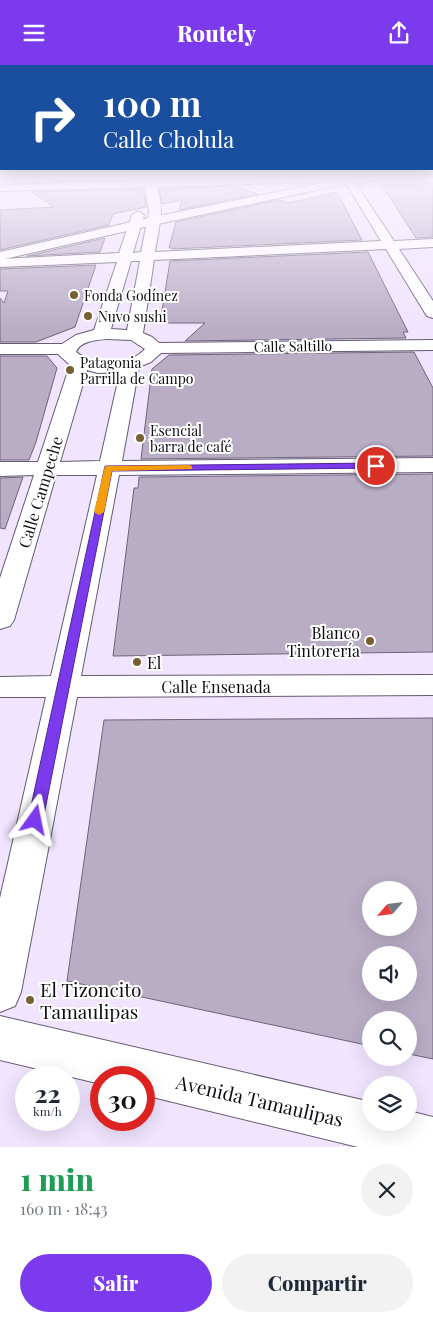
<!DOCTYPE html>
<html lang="es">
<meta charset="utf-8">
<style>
:root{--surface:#fff;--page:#f2f2f3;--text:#1f2937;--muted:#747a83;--accent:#7c3aed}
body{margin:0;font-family:"Playfair Display",serif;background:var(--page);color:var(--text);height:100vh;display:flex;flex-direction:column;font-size:19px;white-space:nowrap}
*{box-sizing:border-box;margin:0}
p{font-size:16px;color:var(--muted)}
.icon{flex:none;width:28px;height:28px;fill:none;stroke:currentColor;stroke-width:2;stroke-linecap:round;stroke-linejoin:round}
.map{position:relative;height:1082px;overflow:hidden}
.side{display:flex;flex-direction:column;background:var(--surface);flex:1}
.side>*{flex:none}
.hud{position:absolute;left:0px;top:0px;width:434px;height:105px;box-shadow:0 5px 20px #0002;background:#1a4fa0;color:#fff;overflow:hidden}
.needle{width:32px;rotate:242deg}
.tools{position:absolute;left:362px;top:816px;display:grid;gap:10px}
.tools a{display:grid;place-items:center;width:55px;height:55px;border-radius:50%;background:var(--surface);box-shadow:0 5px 20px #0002;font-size:25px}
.speed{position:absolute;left:15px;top:1001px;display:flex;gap:10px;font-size:25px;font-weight:700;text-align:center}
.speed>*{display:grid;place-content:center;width:65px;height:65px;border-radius:50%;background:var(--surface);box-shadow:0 5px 20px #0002;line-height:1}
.speed small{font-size:12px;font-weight:400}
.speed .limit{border:8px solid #d22;background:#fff;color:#111}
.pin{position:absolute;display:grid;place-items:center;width:42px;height:42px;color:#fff;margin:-21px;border:2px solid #fff;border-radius:50%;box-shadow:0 1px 5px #0007}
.me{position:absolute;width:55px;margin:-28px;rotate:12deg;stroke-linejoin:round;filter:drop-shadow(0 0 4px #0008)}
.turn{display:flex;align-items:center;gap:18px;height:105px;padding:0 20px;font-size:22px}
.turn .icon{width:65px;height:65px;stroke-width:2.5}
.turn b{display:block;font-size:35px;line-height:42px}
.round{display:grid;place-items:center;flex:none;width:52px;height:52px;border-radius:26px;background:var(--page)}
.headline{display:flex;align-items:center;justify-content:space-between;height:85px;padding:0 20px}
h1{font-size:30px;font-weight:800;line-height:38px;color:#1e9e55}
.button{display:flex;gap:10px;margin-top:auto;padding:10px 20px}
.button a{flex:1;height:58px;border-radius:30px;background:var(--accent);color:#fff;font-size:20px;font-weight:800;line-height:58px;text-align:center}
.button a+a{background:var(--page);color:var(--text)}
header{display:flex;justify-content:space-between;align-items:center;height:65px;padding:0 20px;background:var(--accent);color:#fff;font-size:22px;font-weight:800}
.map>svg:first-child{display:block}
.building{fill:#b9adc6;stroke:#6f647b;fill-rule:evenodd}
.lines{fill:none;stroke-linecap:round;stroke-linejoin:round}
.street-casing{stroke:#675b72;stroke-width:2}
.secondary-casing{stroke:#675b72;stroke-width:2}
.street{fill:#fff;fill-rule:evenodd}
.secondary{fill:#fff;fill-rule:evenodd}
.route{fill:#7c3aed;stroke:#51269a}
.slow{fill:#f59e0b}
.poi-dot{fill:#795e31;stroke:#fff;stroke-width:2}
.labels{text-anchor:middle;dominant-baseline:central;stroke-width:4;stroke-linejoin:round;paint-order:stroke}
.far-poi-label{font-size:14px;fill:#100c14;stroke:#fff;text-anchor:start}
.far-street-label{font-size:14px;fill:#100c14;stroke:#fff}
.street-label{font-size:16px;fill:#100c14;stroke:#fff}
.poi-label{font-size:16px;fill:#100c14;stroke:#fff;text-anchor:end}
.near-poi-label{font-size:19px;fill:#100c14;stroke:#fff;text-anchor:start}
.near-street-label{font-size:19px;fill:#100c14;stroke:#fff}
</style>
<header><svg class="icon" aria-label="menu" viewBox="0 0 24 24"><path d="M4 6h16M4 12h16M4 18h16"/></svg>Routely<svg class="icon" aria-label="share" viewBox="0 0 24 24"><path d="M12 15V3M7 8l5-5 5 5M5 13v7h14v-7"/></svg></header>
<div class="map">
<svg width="433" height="1082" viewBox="0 0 433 1082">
<rect width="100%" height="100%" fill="#f0e4fe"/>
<path class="building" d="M10 113H134L135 114 18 118Z
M420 119 433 122V172L416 173 382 120Z
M232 121 258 129 179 145 182 135 162 139 159 124Z
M143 124 146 142 113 149 109 160 0 185V145L54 142 32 127Z
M337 127 362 175 172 184V183H169L176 157 279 135 289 138Z
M105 173 100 187 27 191Z
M368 187 408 267H403L406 273 185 276 205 258H160L170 196Z
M96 200 75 262 36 277H0V233L4 238 8 226H0V204Z
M414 287 433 323V391L141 394 152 304 169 290Z
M0 291H47L57 303 36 377 29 395H0Z
M433 409V587L113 591 134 423H138L139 412Z
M23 412 5 464 0 463V413Z
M433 653V994L409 989V955H371V981L67 916 104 655ZM371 825H409V862H371ZM371 890H409V928H371Z"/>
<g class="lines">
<g class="street-casing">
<path id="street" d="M136 113H148L151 115 352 113 394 176 433 174V182L399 184 433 236V253L427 251 425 248 386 184 154 195 143 268 152 272 159 278 433 275V285L161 288 151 297 139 302 122 396 433 393V407L119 410 81 611 433 610V630L77 632 21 927 15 941 0 947V833L46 632H0V612L51 611 97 410H56L14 555 10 561 0 564V513L34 410 0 411V397H38L70 300 58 289H0V279H62L76 270 94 265 117 197 0 202V194L119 188 132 150 138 146 144 150 133 188 141 187 149 147 145 122 0 126V120L138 116ZM312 117 346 118 381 176 155 187C158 166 166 142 156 122ZM131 196H140L127 265 111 264ZM107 274 131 275 145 284C129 302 94 301 76 287 80 276 96 275 107 274ZM87 305 98 308 120 307 100 396 60 397Z
M418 113H433V118L419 115Z"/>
</g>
<g class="secondary-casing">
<path id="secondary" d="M346 113H379L374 116 349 118 153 160 0 195V187L153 152Z
M0 951 371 1037V1058H409V1046L433 1052V1082H358L144 1030V1012H101V1019L0 995Z"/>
</g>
<use href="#street" class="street"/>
<use href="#secondary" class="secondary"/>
</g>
<linearGradient id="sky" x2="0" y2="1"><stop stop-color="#a5b1ab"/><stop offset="0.43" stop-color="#f8f3ff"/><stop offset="1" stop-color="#f8f3ff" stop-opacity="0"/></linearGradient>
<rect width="433" height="264" fill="url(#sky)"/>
<path class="route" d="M376 398 380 401 379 403 112 406 43 755 41 760 35 761 30 760 28 755 105 401Z"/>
<path class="slow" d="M189 400 192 401V404L112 406 104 447 99 450 94 447 105 401Z"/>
<g class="poi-dot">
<circle cx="74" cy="230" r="5"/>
<circle cx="88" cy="251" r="5"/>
<circle cx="70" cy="305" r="5"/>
<circle cx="140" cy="373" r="5"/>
<circle cx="370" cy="576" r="5"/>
<circle cx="137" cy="597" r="5"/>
<circle cx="30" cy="935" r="5"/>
</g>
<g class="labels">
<g class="far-poi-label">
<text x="84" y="230">Fonda Godínez</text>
<text x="98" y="251">Nuvo sushi</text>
<text x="80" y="297">Patagonia<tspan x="80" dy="16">Parrilla de Campo</tspan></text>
<text x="150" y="365">Esencial<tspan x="150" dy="16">barra de café</tspan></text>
</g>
<g class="far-street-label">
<text transform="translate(293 281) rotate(-1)">Calle Saltillo</text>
</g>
<g class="street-label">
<text transform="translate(40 427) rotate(-73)">Calle Campeche</text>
<text x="216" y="621">Calle Ensenada</text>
</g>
<g class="poi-label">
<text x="360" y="567">Blanco<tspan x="360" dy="18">Tintorería</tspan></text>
<text x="147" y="597" text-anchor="start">El</text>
</g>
<g class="near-poi-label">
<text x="40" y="924">El Tizoncito<tspan x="40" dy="22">Tamaulipas</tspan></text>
</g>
<g class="near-street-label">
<text transform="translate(260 1035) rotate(13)">Avenida Tamaulipas</text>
</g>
</g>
</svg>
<div class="tools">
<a><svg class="needle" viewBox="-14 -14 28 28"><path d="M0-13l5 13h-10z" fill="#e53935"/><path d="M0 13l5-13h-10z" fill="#747a83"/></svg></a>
<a><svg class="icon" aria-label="sound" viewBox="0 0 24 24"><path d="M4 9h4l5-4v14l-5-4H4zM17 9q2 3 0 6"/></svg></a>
<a><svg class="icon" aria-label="search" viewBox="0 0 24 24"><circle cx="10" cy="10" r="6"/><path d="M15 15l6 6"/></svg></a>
<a><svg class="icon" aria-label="layers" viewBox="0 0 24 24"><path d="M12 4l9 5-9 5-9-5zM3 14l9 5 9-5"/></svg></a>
</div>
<div class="speed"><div>22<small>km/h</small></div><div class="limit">30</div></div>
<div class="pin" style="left:376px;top:401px;background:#d93025"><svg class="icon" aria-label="arrive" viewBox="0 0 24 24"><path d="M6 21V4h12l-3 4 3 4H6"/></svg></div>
<svg class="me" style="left:35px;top:755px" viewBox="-20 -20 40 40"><path d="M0-17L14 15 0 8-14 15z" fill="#7c3aed" stroke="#fff" stroke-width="4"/></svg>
<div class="hud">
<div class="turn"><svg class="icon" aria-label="right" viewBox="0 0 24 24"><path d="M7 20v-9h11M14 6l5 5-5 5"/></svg><div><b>100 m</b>Calle Cholula</div></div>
</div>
</div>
<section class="side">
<div class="headline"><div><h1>1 min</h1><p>160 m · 18:43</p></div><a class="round"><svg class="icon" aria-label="close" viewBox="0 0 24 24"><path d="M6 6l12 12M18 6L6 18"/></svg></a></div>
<div class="button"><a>Salir</a><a>Compartir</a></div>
</section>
